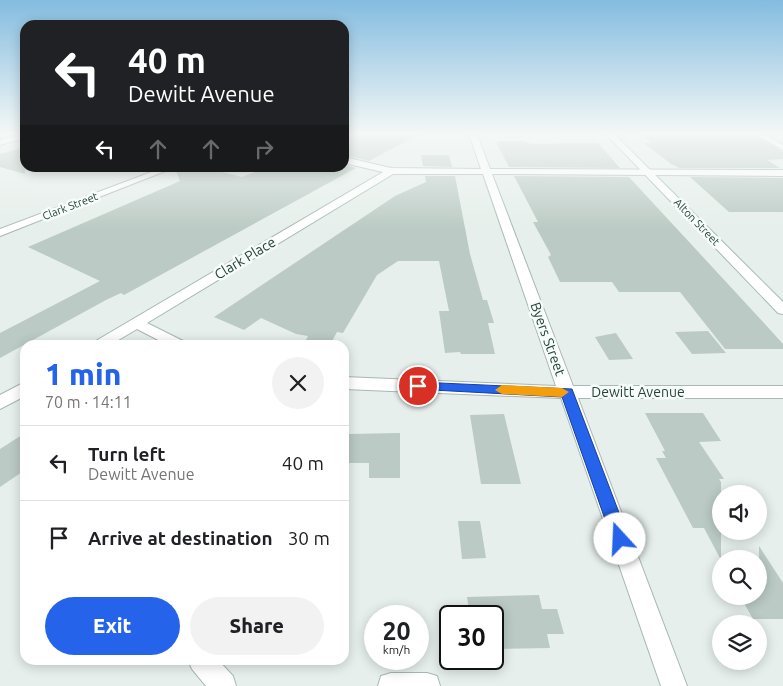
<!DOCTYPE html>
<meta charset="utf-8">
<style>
:root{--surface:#fff;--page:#f2f2f2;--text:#202124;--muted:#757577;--line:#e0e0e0;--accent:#2563eb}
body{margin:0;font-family:Ubuntu,sans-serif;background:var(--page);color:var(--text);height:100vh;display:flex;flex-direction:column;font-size:19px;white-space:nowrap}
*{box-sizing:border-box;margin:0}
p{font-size:16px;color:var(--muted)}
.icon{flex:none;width:28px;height:28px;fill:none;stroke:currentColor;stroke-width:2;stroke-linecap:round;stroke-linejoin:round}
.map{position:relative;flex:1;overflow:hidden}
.side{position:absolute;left:20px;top:340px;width:329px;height:325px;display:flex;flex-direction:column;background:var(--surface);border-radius:15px;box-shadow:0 2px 12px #0003}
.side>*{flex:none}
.guide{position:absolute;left:20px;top:20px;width:329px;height:152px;border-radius:15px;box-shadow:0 2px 12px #0003;background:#202124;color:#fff;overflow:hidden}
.fabs{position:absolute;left:712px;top:485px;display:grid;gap:10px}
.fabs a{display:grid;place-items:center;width:55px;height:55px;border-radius:50%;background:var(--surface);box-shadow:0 2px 12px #0003;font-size:25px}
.speed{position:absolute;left:364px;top:605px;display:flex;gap:10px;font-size:25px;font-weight:700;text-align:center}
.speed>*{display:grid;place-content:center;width:65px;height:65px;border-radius:50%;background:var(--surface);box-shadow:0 2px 12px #0003;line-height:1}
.speed small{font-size:12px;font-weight:400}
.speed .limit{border:2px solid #111;border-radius:8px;background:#fff;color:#111}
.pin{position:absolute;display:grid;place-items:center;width:42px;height:42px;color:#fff;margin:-21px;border:2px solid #fff;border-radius:50%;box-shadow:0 1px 5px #0007}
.me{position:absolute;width:55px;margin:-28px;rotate:340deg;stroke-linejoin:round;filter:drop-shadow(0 0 4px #0008)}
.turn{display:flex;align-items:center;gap:18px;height:105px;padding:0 25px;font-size:22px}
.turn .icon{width:65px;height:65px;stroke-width:2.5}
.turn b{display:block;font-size:35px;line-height:42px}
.lanes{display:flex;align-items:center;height:48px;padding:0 25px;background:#0003;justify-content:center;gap:25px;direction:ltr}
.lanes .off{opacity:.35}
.round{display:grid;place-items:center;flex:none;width:52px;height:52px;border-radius:26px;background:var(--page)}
.headline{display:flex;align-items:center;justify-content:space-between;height:85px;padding:0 25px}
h1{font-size:30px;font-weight:800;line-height:38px;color:var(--accent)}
.button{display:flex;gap:10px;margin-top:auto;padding:10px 25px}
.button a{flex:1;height:58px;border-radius:30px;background:var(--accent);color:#fff;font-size:20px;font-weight:800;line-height:58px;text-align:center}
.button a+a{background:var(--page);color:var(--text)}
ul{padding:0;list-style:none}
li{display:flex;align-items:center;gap:15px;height:75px;padding:0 25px;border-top:1px solid var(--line)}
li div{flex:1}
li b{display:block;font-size:19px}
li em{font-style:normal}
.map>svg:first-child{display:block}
.building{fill:#bbcac4}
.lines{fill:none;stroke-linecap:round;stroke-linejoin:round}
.lane-casing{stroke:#a8b8b2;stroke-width:2}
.street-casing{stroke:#a8b8b2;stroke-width:2}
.secondary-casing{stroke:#a4bbb3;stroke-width:2}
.lane{fill:#fff;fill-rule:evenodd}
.street{fill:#fff;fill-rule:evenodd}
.secondary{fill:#fff;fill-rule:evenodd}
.route{fill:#2563eb;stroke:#184099}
.slow{fill:#f59e0b}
.labels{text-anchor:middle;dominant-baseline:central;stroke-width:5;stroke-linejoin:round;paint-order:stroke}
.far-street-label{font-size:11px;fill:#24423a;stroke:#f7fbf9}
.street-label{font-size:14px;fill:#24423a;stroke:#f7fbf9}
</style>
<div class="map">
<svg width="783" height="686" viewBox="0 0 783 686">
<rect width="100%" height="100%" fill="#e6efeb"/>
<path class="building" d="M362 134H420L369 161 344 155V142Z
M640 134H753L783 152V159L767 160 780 168H679L671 164 644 143H651Z
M500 141H523L532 144 598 143 620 168 509 167 496 142Z
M25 147V174L0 167V154Z
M421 155H449L452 167 423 166Z
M344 165 356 168 124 295 121 293 106 300 0 358V333L100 281 28 247 180 181 175 168H207L242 177 265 168H344Z
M425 176H455L470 254 483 300H487L494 323H488L495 354H461L460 352 445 353 439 311H449L439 261H398L377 275 343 333 337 332 330 345 305 342 308 336 296 334 261 318 244 330 214 317 395 196 426 182Z
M514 176 629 177 764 323 783 344V349H725L680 292H619L612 282H560L548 257 551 255 533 222H538Z
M690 177 783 178V212H729Z
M708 331 726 353 692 354 675 332Z
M616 333 633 359 609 360 595 337Z
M645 413H703L721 441 699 442 724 479H719L721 482V560L704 528H693L656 458H666L662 451H665Z
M504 414 521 484H481L470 415Z
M25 433V470L0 487V449Z
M400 433V478H369V463H347L349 434Z
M458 521H480L486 558 462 559Z
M759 546 783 583V619H753L740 596H759Z
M539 595 542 609H557L564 634H547L550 648 492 649V616H470L467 597Z"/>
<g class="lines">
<g class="lane-casing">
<path id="lane" d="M188 660H218L233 676 236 686H206L192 669Z
M391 673H427L437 676 440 686H378L381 676Z"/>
</g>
<g class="street-casing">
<path id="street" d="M21 134H25V138L0 145V140Z
M469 134H477L490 169 783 170V176L492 174 573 386H783V398H578L687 686H661L561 398 344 389V377L556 386 483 174H393L147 323 185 342 188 345H168L137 329 110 345H91L94 342 383 172 344 163V157L391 168 481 169Z
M755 134H764L783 145V150Z
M162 168H173L0 236V229Z
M25 382V396L0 409V395Z"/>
</g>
<g class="secondary-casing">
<path id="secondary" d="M606 134H614L783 302V314L778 313Z"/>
</g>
<use href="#lane" class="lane"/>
<use href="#street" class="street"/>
<use href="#secondary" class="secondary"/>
</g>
<linearGradient id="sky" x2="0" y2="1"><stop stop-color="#84bce0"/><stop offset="0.58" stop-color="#f4f8f6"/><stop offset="1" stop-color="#f4f8f6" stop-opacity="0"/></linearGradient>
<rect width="783" height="230" fill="url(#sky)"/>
<path class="route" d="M418 382 572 389 629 539 626 545 620 547 614 545 612 539 562 397 414 389 412 386 414 383Z"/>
<path class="slow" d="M502 385 562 388 569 392 562 397 502 394 495 390Z"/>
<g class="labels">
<g class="far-street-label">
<text transform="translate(70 206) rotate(-21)">Clark Street</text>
<text transform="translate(697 222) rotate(46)">Alton Street</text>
</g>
<g class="street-label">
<text transform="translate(245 258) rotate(-31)">Clark Place</text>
<text transform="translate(548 339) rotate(70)">Byers Street</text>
<text x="638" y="392">Dewitt Avenue</text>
</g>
</g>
</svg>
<div class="fabs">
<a><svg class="icon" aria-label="sound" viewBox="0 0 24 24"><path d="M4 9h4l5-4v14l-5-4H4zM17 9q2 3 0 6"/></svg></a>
<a><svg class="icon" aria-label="search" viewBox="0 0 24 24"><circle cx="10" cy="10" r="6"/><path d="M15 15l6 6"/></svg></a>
<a><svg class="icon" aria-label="layers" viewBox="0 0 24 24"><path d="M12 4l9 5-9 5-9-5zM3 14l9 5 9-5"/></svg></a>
</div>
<div class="speed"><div>20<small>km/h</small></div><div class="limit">30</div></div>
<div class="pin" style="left:418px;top:386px;background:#d93025"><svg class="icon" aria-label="arrive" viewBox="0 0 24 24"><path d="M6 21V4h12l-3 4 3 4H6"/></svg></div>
<svg class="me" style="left:620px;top:539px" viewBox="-20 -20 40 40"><circle r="19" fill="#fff"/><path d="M0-13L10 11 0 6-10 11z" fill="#2563eb"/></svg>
<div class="guide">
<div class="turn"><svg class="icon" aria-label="left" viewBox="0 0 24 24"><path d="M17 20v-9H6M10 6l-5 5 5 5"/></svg><div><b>40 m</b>Dewitt Avenue</div></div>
<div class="lanes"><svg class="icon" aria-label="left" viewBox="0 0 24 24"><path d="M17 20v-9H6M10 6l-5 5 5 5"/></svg><svg class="icon off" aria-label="ahead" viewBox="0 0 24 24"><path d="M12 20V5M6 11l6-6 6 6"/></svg><svg class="icon off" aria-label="ahead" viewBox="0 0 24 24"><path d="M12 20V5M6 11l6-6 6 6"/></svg><svg class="icon off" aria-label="right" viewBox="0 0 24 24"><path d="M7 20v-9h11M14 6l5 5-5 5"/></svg></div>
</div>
<section class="side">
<div class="headline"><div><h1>1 min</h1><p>70 m · 14:11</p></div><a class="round"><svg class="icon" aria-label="close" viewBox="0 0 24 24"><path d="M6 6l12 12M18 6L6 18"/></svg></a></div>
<ul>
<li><svg class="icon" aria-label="left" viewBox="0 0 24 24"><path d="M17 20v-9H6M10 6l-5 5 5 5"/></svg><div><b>Turn left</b><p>Dewitt Avenue</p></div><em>40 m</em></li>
<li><svg class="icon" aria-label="arrive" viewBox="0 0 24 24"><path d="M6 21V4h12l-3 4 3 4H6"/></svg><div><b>Arrive at destination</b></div><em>30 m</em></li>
</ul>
<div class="button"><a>Exit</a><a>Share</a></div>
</section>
</div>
